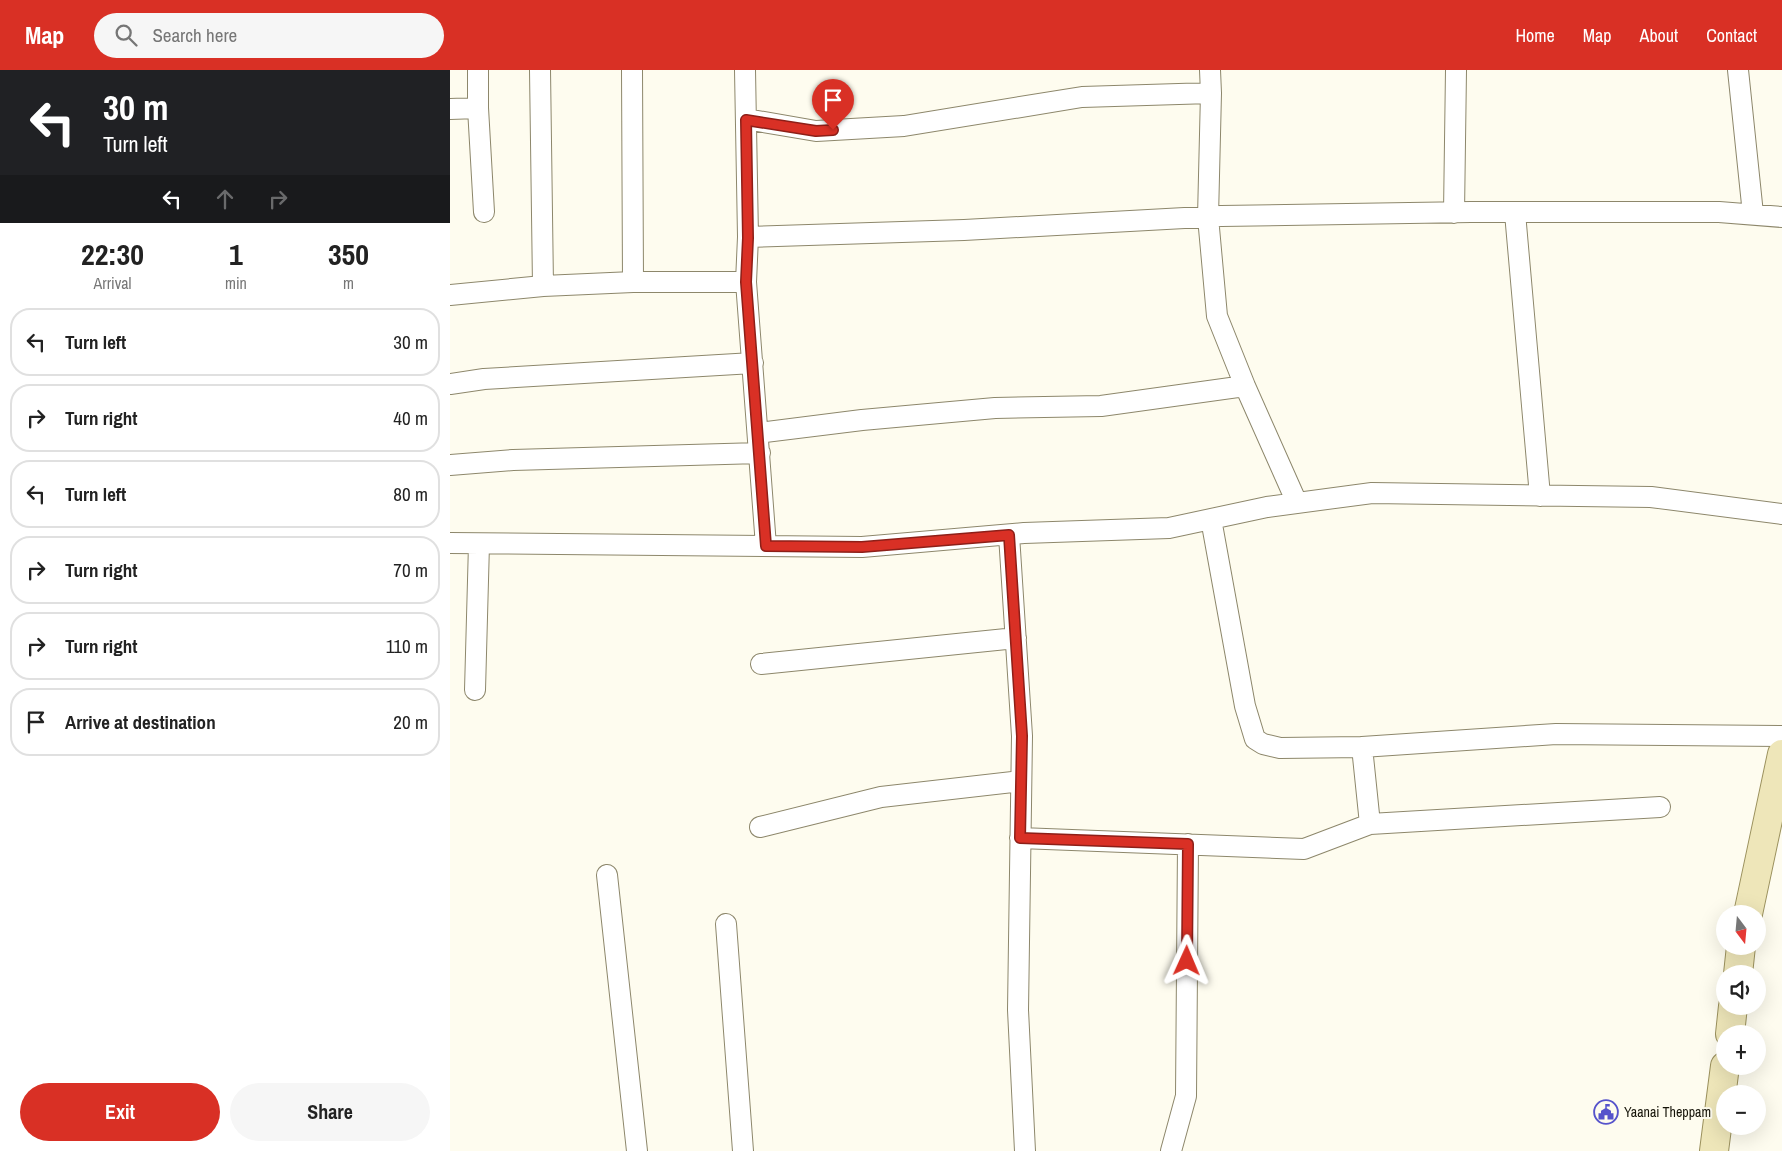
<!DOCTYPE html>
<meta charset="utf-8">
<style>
:root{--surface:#fff;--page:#f6f6f6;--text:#222;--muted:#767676;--line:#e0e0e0;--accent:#d93025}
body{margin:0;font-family:"Archivo Narrow",sans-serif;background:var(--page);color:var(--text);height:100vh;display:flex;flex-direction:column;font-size:19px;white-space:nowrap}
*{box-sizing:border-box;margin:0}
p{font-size:16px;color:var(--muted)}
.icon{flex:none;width:28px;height:28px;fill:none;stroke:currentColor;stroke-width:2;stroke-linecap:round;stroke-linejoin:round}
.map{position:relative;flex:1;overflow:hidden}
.side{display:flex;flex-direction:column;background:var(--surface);width:450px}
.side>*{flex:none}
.guide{background:#202124;color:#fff;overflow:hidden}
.needle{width:32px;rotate:164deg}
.controls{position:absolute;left:1266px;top:835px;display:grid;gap:10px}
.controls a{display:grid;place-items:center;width:50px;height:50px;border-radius:50%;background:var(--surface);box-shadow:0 5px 20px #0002;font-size:25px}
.pin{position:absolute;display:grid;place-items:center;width:42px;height:42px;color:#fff;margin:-51px -21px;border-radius:50% 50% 50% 0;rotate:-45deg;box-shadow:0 0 5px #0007}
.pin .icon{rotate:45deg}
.me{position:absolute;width:55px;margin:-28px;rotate:1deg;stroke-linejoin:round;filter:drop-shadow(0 0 4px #0008)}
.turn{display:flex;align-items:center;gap:18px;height:105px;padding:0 20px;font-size:22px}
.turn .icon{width:65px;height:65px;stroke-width:2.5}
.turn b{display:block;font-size:35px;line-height:42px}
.lanes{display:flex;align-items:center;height:48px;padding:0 20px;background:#0003;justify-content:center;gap:25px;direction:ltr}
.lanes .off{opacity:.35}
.eta{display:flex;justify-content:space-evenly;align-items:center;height:85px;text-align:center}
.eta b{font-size:30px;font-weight:800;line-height:35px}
.button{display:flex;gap:10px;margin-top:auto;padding:10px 20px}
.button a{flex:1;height:58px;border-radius:30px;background:var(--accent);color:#fff;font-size:20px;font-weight:800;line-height:58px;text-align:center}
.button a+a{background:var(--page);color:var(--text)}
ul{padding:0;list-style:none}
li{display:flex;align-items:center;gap:15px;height:68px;margin:0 10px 8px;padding:0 10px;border:2px solid var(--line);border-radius:20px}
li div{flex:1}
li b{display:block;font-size:19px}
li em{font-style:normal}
header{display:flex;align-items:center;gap:30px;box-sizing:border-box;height:70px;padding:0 25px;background:var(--accent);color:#fff}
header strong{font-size:24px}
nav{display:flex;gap:28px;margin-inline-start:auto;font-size:18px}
.search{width:350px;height:45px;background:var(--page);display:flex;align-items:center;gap:12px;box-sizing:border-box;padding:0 18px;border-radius:28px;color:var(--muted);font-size:19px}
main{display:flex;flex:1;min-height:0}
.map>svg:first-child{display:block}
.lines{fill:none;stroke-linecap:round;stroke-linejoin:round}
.minor-casing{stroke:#8d876b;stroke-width:22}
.primary-casing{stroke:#9b915d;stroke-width:30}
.minor{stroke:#fff;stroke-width:20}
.primary{stroke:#eee6b9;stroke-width:28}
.route-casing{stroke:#8d1f18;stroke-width:12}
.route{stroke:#d93025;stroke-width:9}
.labels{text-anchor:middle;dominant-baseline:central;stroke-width:4;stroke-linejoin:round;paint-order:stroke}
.poi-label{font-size:14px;fill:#151308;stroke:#fefcef;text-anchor:start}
</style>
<header>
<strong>Map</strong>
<div class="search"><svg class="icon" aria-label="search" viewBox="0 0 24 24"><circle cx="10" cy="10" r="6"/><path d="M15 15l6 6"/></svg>Search here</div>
<nav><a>Home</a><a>Map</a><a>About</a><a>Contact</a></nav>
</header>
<main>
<section class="side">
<div class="guide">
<div class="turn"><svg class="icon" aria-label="left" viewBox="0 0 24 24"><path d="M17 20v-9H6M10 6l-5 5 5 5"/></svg><div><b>30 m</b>Turn left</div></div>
<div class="lanes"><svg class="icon" aria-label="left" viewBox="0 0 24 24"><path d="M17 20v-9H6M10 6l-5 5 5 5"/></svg><svg class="icon off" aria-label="ahead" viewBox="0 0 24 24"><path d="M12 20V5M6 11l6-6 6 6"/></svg><svg class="icon off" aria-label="right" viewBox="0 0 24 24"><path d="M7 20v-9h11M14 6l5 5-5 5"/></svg></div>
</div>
<div class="eta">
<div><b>22:30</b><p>Arrival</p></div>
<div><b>1</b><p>min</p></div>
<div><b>350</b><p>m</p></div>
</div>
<ul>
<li><svg class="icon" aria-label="left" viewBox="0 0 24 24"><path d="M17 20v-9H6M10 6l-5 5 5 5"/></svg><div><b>Turn left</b></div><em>30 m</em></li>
<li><svg class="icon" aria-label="right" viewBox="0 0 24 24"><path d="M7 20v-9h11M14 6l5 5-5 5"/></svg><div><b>Turn right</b></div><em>40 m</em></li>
<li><svg class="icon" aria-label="left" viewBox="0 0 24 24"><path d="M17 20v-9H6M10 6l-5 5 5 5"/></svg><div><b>Turn left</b></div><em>80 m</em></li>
<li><svg class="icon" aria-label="right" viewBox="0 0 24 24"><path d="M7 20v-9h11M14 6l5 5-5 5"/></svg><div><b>Turn right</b></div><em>70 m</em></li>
<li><svg class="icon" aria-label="right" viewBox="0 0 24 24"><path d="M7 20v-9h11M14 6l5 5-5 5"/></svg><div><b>Turn right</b></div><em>110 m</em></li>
<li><svg class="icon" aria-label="arrive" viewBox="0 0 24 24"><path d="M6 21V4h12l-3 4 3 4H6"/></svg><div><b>Arrive at destination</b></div><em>20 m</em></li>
</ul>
<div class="button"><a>Exit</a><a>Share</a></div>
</section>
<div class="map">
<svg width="1332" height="1081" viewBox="0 0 1332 1081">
<rect width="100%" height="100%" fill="#fefcef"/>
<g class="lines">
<g class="minor-casing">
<path id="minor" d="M28 0V38L34 142
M90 0 93 216
M182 0 183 212
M295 0 298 167 296 212 316 476
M760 0 761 23 758 147 767 246 795 316 847 433
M1288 0 1303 144
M0 39 28 38
M296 49 366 61 454 56 632 27 761 23
M1004 143 1006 0
M1065 143 1090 426
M298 167 514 160 771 146 1021 142H1269L1332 147
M0 225 93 216 183 212H296
M0 314 34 309 303 293
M308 363 412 350 545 338 651 336 795 316
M0 395 63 390 310 383
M761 449 795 636 805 669 813 674 830 678 912 677 1106 664 1332 666
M559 465 572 666 568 940 575 1081
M0 473 412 477 574 463 719 458 817 437 922 423 1201 427 1332 444
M311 594 566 568
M25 620 29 474
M912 677 920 754
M310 757 431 727 571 711
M570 768 854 779 920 754 1210 737
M157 805 187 1081
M276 854 293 1081
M721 1081 736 1026 738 774"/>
</g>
<g class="primary-casing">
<path id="primary" d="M1298 844 1332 684
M1288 904 1291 876
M1280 964 1283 936
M1264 1081 1275 996"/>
</g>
<use href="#minor" class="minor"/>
<use href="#primary" class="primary"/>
</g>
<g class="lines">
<g class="route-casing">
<path id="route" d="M383 60 366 61 296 50 298 168 296 212 316 476 412 477 559 465 572 666 570 768 738 774 737 891"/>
</g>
<use href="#route" class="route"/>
</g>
<defs>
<g id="civic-ring" transform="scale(1.25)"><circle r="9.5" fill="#fefcef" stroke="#5653cb" stroke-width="1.5"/><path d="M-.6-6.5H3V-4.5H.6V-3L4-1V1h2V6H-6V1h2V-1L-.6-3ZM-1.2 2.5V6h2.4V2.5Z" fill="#5653cb"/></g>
</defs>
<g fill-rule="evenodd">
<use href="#civic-ring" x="1156" y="1042"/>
</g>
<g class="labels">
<g class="poi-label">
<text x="1174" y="1042">Yaanai Theppam</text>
</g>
</g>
</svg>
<div class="controls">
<a><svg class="needle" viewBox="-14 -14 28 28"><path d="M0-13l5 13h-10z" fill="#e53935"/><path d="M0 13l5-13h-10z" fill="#767676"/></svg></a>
<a><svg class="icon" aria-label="sound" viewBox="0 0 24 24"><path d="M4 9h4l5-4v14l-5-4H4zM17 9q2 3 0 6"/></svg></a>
<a>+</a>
<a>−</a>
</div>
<div class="pin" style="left:383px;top:60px;background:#d93025"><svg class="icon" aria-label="arrive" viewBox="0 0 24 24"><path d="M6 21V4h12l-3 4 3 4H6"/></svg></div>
<svg class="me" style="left:737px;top:891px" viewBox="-20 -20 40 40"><path d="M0-17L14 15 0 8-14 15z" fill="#d93025" stroke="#fff" stroke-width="4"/></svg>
</div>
</main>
